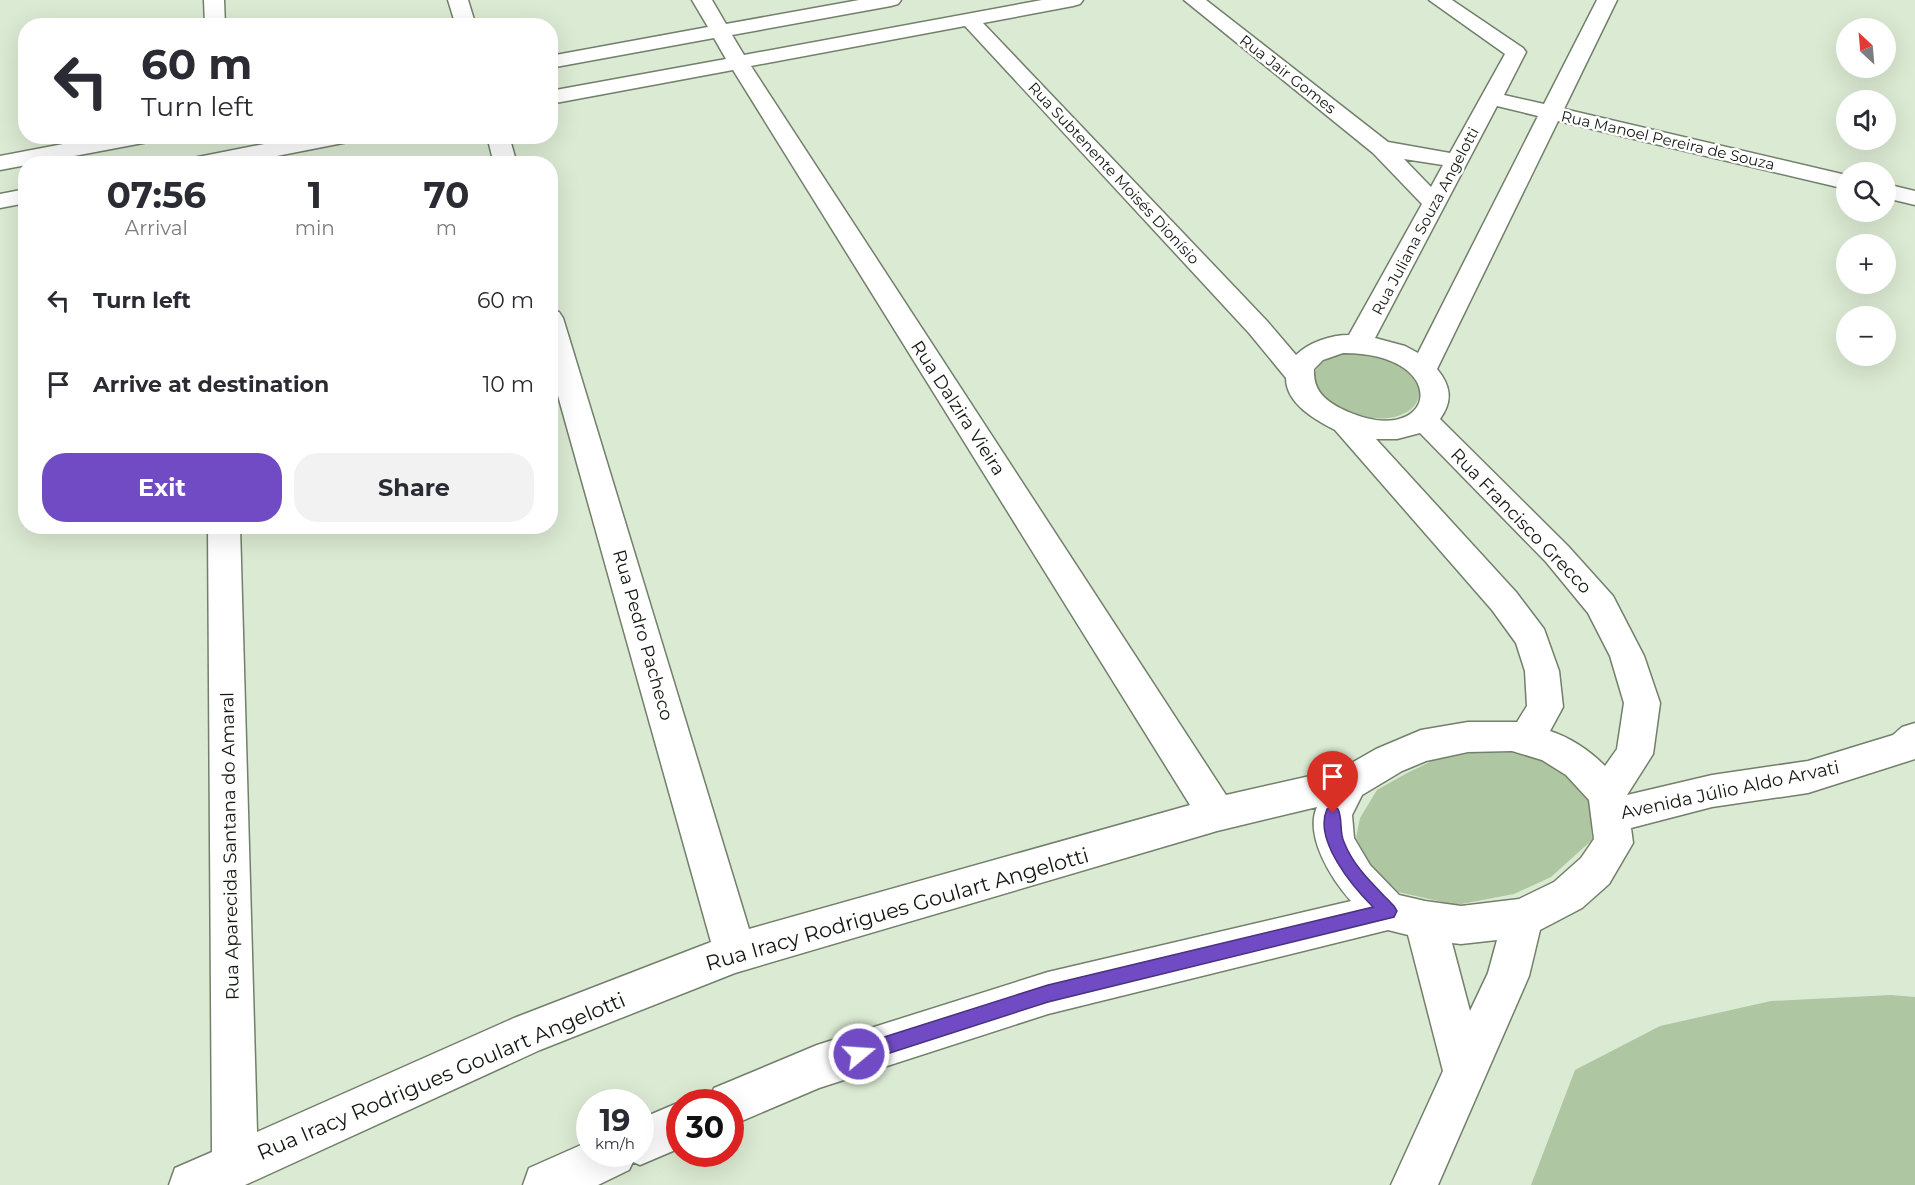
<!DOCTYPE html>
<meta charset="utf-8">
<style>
:root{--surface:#fff;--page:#f2f2f3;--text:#2b2b33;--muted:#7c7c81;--accent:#714bc4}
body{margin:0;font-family:Montserrat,sans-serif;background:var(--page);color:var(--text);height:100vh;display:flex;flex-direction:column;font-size:22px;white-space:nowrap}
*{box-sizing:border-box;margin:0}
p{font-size:20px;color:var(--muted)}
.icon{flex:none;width:33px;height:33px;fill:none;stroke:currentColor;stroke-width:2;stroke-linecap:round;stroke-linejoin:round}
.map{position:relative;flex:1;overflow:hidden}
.panel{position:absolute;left:18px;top:156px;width:540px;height:378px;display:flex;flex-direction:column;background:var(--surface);border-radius:24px;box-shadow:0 6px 24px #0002}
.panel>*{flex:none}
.guide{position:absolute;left:18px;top:18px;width:540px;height:126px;border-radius:24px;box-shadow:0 6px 24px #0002;background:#fff;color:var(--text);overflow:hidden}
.needle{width:39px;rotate:334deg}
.tools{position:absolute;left:1836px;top:18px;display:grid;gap:12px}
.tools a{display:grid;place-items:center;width:60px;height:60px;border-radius:50%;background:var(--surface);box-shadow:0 6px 24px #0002;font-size:30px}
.speed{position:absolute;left:576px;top:1089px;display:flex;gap:12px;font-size:30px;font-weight:700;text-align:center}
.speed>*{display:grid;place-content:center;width:78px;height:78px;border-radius:50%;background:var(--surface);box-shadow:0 6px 24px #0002;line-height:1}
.speed small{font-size:15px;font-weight:400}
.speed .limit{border:9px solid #d22;background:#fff;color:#111}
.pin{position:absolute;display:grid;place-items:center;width:51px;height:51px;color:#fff;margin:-62px -26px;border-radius:50% 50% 50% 0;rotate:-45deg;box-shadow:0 0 6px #0007}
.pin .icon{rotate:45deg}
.me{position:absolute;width:66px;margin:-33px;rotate:72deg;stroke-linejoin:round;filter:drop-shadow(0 0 4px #0008)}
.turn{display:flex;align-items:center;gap:21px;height:126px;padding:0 24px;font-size:27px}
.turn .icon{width:78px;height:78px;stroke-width:2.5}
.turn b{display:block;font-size:42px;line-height:51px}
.eta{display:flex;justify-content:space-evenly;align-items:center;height:102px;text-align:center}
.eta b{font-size:36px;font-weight:700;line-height:42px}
.action{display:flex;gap:12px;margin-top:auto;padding:12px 24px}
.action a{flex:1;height:69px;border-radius:24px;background:var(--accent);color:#fff;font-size:24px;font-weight:700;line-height:69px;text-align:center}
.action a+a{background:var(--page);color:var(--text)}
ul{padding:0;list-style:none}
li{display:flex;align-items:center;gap:18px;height:84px;padding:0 24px}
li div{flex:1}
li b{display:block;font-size:22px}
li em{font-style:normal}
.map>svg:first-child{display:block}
.green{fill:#aec6a1}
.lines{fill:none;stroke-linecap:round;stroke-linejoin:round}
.minor-casing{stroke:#727f6b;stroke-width:3}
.minor{fill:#fff;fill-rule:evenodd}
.route{fill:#714bc4;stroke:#49317f;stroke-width:1.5}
.labels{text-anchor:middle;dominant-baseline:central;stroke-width:5;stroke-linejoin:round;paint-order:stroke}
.far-street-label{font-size:15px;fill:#131811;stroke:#fff}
.street-label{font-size:18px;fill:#131811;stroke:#fff}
.near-street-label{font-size:21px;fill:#131811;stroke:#fff}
</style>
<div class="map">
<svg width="1915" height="1185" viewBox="0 0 1915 1185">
<rect width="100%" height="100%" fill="#dbead3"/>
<path class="green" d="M1358 352C1379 355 1430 369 1418 399 1415 408 1407 413 1398 416 1339 433 1266 361 1358 352Z
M1477 752 1512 753 1546 761 1568 775 1590 803 1592 840 1551 877 1514 894 1456 905 1398 892 1373 868 1356 838 1360 818 1377 790 1407 773 1434 760Z
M1891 995 1915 997V1185H1531L1575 1070 1660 1026 1771 1001Z"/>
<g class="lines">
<g class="minor-casing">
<path id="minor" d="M204 0H224L225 26H205Z
M448 0H468L476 26H456Z
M692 0H712L726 24 859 0H901L898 4 891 6 732 35 744 55 1042 0H1083L1080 4 1073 6 983 23 1267 321 1296 355C1309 342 1331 335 1349 335L1422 204 1373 153 1184 0H1206L1388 142 1450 153 1505 54 1429 0H1452L1523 48 1526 52 1504 95 1544 104 1597 0H1617L1564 109 1846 175V189L1558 121 1437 369C1451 386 1453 401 1440 419L1568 546 1613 596 1644 656 1660 703 1653 754 1627 795 1712 775 1808 761 1893 735 1902 727 1915 723V759L1808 793 1712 807 1631 828 1633 843 1609 884 1582 908 1540 930 1529 976 1438 1185H1391L1443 1071 1408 935 1388 930 1048 1014 819 1088 730 1126V1102H708L714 1088 817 1045 1048 972 1351 901C1332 880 1304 836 1317 807L1217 831 735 973 540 1050 245 1185H169L175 1168 212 1152 208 526H240L257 1132 514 1018 711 942 550 367V310L559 312 563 318 749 929 1190 805 733 70 550 104V91L726 59 714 38 550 68V56L708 27ZM965 26 1249 333 1286 378C1286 404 1316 420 1335 430L1492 610 1516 643 1525 671 1527 706 1517 722H1468L1421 730 1376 749 1341 769 1226 795 751 66ZM1497 106 1538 116 1418 353 1405 346 1375 338ZM1404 159 1443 165 1431 187ZM1343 353C1458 353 1435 456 1340 408 1323 399 1313 389 1314 369L1323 360ZM1420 433 1546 562 1588 613 1610 656 1624 703 1617 749 1605 766C1589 750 1571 738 1550 731L1563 707 1559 671 1544 629 1516 592 1376 439H1397ZM1512 751 1542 760 1566 775 1589 800 1594 839 1581 858 1554 882 1519 899 1461 906 1425 901 1399 895 1370 865 1354 838 1352 815 1362 795 1402 771 1426 761 1468 752ZM1497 940 1488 973 1470 1011 1452 943 1461 944Z
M105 136H154L151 141 143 143 0 170V156Z
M305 136H354L351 141 343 143 236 164H187L190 159 198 157Z
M487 136H509L517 164H494Z
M1886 184 1915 191V205L1886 198Z
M26 189V203L0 208V194Z
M680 1102V1148L640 1165 633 1162 629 1170 598 1185H523L529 1168 590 1141V1154H640V1119Z"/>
</g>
<use href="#minor" class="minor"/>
</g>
<path class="route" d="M1333 806 1338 809C1343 819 1339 831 1344 842 1354 868 1375 886 1394 906L1397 911 1394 917 1048 1002 859 1063 853 1060 850 1054 853 1047 859 1045 1048 985 1373 907C1353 887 1313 840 1327 809Z"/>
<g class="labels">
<g class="far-street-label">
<text transform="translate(1288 74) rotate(38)">Rua Jair Gomes</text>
<text transform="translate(1668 140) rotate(13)">Rua Manoel Pereira de Souza</text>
<text transform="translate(1114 173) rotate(47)">Rua Subtenente Moisés Dionísio</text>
<text transform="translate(1425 221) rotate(-62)">Rua Juliana Souza Angelotti</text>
</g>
<g class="street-label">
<text transform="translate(958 408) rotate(57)">Rua Dalzira Vieira</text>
<text transform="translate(1521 521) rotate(46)">Rua Francisco Grecco</text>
<text transform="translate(643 635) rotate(74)">Rua Pedro Pacheco</text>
<text transform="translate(1730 790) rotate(-12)">Avenida Júlio Aldo Arvati</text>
<text transform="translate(230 846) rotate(-91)">Rua Aparecida Santana do Amaral</text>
</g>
<g class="near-street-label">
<text transform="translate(897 909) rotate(-16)">Rua Iracy Rodrigues Goulart Angelotti</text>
<text transform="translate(441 1076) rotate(-23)">Rua Iracy Rodrigues Goulart Angelotti</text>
</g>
</g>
</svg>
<div class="tools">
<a><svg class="needle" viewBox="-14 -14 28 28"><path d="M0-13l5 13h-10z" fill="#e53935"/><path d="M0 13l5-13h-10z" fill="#7c7c81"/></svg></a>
<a><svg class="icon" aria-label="sound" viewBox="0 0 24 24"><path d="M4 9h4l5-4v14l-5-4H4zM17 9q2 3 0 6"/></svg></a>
<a><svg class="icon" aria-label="search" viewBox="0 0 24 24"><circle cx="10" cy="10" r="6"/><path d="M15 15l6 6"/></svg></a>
<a>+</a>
<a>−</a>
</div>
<div class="speed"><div>19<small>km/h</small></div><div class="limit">30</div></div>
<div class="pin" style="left:1333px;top:813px;background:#d93025"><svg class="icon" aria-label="arrive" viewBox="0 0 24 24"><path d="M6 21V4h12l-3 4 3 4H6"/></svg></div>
<svg class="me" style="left:859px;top:1054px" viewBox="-20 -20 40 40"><circle r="17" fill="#714bc4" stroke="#fff" stroke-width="3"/><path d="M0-11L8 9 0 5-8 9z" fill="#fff"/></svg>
<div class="guide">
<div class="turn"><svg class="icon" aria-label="left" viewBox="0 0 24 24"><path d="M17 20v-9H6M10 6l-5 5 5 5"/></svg><div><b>60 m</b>Turn left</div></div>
</div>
<section class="panel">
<div class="eta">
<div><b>07:56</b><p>Arrival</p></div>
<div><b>1</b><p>min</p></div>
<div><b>70</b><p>m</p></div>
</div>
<ul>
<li><svg class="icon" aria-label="left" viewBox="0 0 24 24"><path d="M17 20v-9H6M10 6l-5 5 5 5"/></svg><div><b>Turn left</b></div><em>60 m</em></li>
<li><svg class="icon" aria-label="arrive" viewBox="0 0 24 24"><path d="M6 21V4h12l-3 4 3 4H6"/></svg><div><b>Arrive at destination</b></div><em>10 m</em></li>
</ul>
<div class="action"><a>Exit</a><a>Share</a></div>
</section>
</div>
